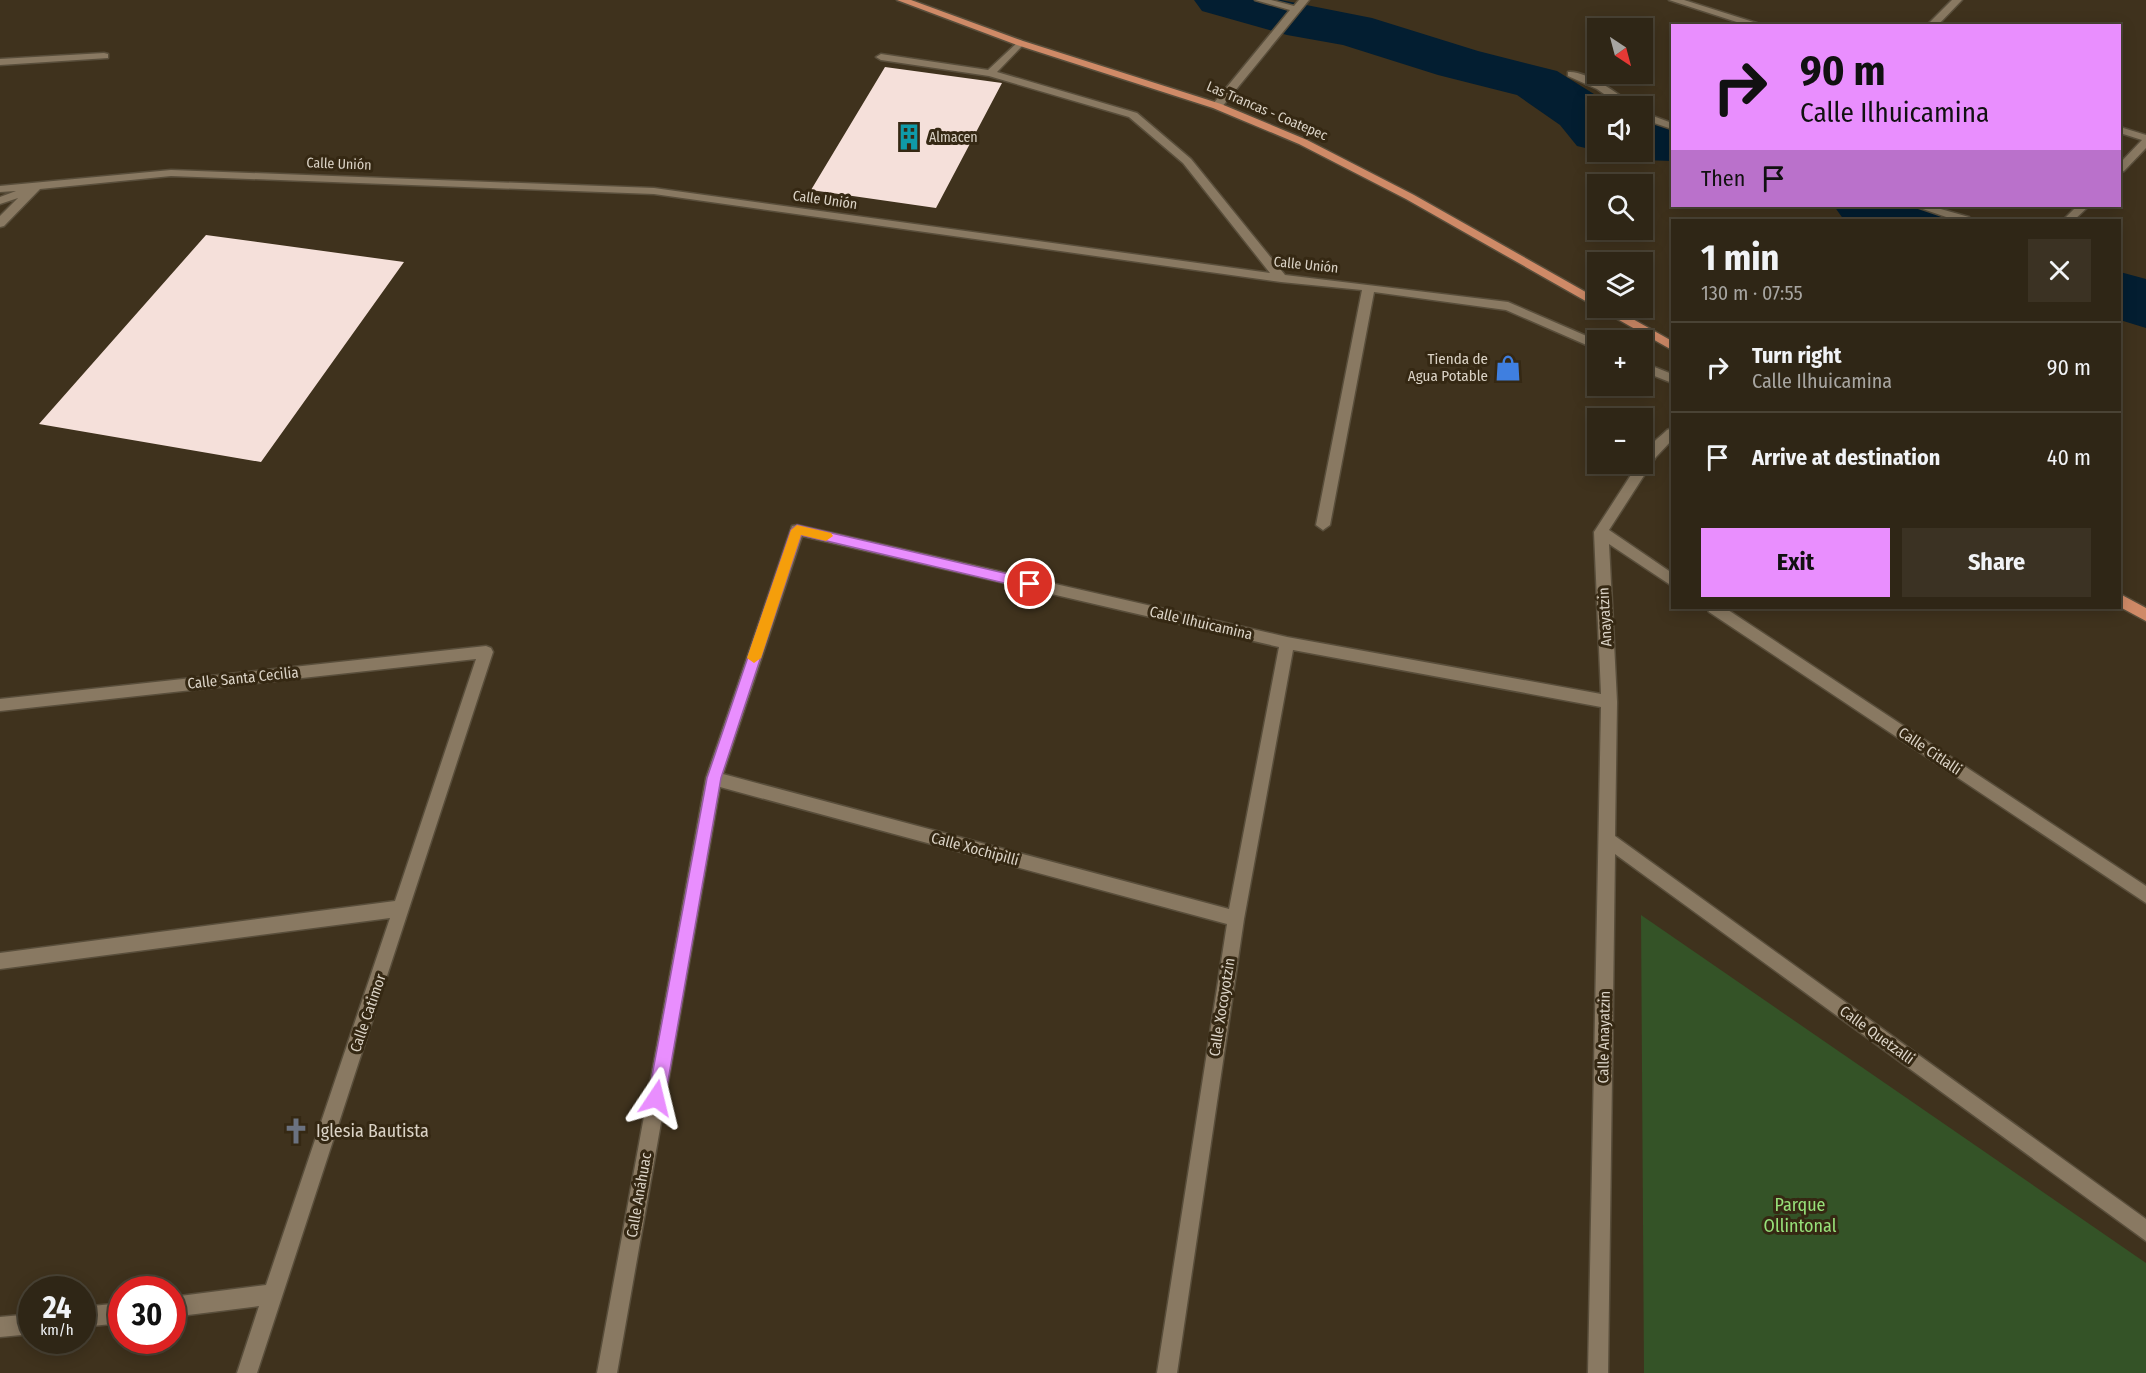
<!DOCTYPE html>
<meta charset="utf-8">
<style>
:root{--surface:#2f2616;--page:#3b3223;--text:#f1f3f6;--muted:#a7a5a1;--line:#4a4335;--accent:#e98efe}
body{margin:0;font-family:"Fira Sans Condensed",sans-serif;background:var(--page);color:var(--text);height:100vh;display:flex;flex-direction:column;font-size:22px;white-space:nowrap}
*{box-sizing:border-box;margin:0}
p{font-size:20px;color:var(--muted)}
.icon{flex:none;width:33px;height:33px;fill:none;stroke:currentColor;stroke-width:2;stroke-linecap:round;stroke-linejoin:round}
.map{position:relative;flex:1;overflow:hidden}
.side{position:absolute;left:1671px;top:219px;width:450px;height:390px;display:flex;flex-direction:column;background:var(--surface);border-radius:0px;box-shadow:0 3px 15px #0003,0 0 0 2px var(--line)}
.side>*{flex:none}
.hud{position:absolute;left:1671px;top:24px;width:450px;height:183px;border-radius:0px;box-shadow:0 3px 15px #0003,0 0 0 2px var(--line);background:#e98efe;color:#111;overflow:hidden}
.needle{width:39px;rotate:144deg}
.tools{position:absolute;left:1587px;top:18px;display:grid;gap:12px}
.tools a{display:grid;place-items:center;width:66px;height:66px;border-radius:0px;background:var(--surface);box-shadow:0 3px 15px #0003,0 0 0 2px var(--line);font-size:30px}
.speed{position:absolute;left:18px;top:1276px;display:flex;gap:12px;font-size:30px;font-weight:700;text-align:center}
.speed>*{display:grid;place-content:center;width:78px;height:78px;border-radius:50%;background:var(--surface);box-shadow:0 3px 15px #0003,0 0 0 2px var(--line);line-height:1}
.speed small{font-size:15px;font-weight:400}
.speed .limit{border:9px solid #d22;background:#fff;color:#111}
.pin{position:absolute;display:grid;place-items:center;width:51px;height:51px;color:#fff;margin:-26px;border:3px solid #fff;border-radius:50%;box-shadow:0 2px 6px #0007}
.me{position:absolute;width:66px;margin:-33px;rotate:10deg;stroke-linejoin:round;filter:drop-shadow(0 0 4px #0008)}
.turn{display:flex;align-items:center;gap:21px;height:126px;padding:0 30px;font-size:27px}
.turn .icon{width:78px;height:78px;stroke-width:2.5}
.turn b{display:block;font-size:42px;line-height:51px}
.then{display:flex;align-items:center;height:57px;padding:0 30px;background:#0003;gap:12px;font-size:22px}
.round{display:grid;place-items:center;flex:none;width:63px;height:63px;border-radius:0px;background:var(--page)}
.headline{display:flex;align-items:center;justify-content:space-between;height:102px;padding:0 30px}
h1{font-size:36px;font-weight:700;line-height:45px}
.action{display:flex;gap:12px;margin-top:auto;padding:12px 30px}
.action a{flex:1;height:69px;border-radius:0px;background:var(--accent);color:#111;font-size:24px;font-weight:700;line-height:69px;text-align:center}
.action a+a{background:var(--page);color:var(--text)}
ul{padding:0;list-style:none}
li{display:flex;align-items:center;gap:18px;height:90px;padding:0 30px;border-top:2px solid var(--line)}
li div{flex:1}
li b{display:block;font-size:22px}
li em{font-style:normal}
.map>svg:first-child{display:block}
.green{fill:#345327}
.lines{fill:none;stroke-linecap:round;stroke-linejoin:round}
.river{fill:#031e31;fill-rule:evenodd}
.building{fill:#f5e0da}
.minor-casing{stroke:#594e3b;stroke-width:3}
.primary-casing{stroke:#594e3b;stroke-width:3}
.minor{fill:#897962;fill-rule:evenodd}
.primary{fill:#cf8a67;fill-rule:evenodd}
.route{fill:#e98efe;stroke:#975ca5;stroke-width:1.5}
.slow{fill:#f59e0b}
.labels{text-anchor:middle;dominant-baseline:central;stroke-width:6;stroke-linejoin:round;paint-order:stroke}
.far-street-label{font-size:14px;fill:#dbd3c6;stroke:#352813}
.far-poi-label{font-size:14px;fill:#dbd3c6;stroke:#352813;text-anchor:start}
.poi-label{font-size:15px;fill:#dbd3c6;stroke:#352813;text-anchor:end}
.street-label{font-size:15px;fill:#dbd3c6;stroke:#352813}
.near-poi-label{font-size:18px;fill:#dbd3c6;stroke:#352813;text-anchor:start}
.near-park-label{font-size:18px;fill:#97e079;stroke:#352813}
</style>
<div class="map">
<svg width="2146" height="1373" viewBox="0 0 2146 1373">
<rect width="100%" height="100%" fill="#3f321d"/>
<path class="green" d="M1641 915 2146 1263V1373H1644Z"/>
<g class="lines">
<path class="river" d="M1194 0H1281L1372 18 1478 51 1557 71 1602 99 1608 106H1598V151L1577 146 1560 125 1517 95 1438 75 1343 45 1287 35 1202 11Z
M1642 124 1672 125V161L1642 160 1621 155 1618 152H1642Z
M1834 206H1937L1947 220H1844Z
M2120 272 2146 279V328L2120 320Z"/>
</g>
<path class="building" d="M885 67 1002 83 936 208 811 190Z
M206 235 404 262 261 462 39 424Z"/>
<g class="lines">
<g class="minor-casing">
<path id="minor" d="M1255 0H1271L1294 6 1299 0H1309L1221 108H1213V104L1290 10Z
M1669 0H1684L1766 26H1749Z
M1952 0H1962L1937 26H1926Z
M1020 40 1025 43 1023 45 997 72 1137 113 1191 159 1285 275 1508 302 1598 341V350L1506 310 1374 292 1330 525 1323 530 1316 525 1362 290 1281 282 654 194 171 176 40 189 4 226 0 227V216L18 198 0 204V197L16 191 0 192V186L171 170 654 188 1270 273 1183 163 1129 117 989 76 881 60 876 57 881 54 988 70Z
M104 53 108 54V58L0 65V59Z
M1568 72C1585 70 1621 94 1632 106H1621L1597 89 1568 76Z
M1642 112 1672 123V129L1642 119Z
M2120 127 2146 135V148L2124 171 2120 172V163L2142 140 2120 133Z
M1914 206H1930L1969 217 1971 220H1955Z
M2077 206H2089L2074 220H2063Z
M1642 362 1672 374V383L1642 371Z
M1672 428V440L1656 457 1609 530 1672 573V586L1609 544 1617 702 1615 836 2146 1219V1241L1615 854 1608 1373H1588L1601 707 1293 650 1244 919 1177 1373H1157L1227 924 720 787 617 1373H597L706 778 792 526 797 525 1287 637 1601 694 1594 532 1638 464H1642C1642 449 1658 439 1667 430ZM802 536 1279 647 1229 909 723 774Z
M1707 608H1725L2146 886V903L1709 612Z
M486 646 491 648 493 652 257 1373H237L259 1306 172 1317V1297L266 1285 390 918 0 969V953L395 901 476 659 0 711V699Z
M122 1303V1323L82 1327V1307Z
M32 1314V1334L0 1337V1317Z"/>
</g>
<g class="primary-casing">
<path id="primary" d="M897 0H911L1023 41 1221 104 1307 140 1414 195 1598 299V308H1613L1672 341V350L1406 199 1299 144 1213 108 1017 45Z
M2120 594 2146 608V621L2120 607Z"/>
</g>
<use href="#minor" class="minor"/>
<use href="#primary" class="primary"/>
</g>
<path class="route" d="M797 525 1030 579 1037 584 1030 589 801 535 721 778 665 1098 662 1104 656 1107 650 1104 648 1098 707 778 791 530Z"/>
<path class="slow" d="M797 525 831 533 833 536 826 541 801 535 761 658 754 663 747 658 791 530Z"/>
<defs>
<g id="building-bare" transform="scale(2.07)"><path d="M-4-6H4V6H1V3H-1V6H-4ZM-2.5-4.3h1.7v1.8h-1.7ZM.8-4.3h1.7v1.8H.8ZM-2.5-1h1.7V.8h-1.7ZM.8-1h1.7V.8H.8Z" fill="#0f9aa8" stroke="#352813" stroke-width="2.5" paint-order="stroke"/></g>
<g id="shop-bare" transform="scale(2.07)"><path d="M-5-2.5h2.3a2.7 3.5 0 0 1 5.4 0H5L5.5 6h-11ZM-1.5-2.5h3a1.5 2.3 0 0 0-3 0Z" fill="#3f7fe0" stroke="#352813" stroke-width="2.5" paint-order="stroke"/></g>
<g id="church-bare" transform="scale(2.07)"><path d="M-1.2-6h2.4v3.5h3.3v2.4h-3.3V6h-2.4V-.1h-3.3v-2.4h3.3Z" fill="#6b7280" stroke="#352813" stroke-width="2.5" paint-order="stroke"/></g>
</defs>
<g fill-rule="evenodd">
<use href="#building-bare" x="909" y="137"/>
<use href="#shop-bare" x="1508" y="368"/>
<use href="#church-bare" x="296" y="1131"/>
</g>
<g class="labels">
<g class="far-street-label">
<text transform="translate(1267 111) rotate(23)">Las Trancas - Coatepec</text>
<text transform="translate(339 164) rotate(2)">Calle Unión</text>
<text transform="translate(825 200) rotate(8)">Calle Unión</text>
<text transform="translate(1306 265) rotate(6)">Calle Unión</text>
</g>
<g class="far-poi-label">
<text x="929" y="137">Almacen</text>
</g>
<g class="poi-label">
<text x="1488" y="359">Tienda de<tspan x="1488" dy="17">Agua Potable</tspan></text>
</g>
<g class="street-label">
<text transform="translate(1605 617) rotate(-93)">Anayatzin</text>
<text transform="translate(1201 623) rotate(13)">Calle Ilhuicamina</text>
<text transform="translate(243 678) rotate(-6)">Calle Santa Cecilia</text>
<text transform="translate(1930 751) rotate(34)">Calle Citlalli</text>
<text transform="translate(975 849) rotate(15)">Calle Xochipilli</text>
<text transform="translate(1222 1007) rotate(-81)">Calle Xocoyotzin</text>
<text transform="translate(368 1013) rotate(-71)">Calle Catimor</text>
<text transform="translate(1877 1035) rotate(36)">Calle Quetzalli</text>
<text transform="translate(1604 1037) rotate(-89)">Calle Anayatzin</text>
<text transform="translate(639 1195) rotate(-80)">Calle Anáhuac</text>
</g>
<g class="near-poi-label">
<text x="316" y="1131">Iglesia Bautista</text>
</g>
<g class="near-park-label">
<text x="1800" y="1205">Parque<tspan x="1800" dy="21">Ollintonal</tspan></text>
</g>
</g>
</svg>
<div class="tools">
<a><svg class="needle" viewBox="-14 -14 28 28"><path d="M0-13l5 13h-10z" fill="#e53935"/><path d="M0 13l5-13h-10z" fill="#a7a5a1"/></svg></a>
<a><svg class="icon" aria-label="sound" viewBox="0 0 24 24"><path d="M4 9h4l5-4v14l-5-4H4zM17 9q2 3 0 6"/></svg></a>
<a><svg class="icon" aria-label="search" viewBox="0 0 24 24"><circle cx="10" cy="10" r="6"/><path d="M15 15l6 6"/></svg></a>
<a><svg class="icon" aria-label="layers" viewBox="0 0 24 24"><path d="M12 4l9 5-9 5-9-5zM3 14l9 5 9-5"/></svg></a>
<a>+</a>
<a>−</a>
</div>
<div class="speed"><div>24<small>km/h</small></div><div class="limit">30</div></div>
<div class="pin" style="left:1030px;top:584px;background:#d93025"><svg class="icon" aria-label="arrive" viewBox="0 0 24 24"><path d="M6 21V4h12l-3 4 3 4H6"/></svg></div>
<svg class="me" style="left:656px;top:1098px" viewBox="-20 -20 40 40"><path d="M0-17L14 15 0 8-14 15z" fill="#e98efe" stroke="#fff" stroke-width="4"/></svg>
<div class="hud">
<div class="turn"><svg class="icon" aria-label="right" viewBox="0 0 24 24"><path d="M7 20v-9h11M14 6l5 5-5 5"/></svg><div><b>90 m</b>Calle Ilhuicamina</div></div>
<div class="then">Then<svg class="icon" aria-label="arrive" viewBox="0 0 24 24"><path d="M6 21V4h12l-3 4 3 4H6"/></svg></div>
</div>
<section class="side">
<div class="headline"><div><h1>1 min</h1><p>130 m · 07:55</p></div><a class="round"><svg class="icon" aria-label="close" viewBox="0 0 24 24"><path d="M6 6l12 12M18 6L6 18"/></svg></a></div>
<ul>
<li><svg class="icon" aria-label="right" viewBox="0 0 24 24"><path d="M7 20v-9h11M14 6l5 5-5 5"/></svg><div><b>Turn right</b><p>Calle Ilhuicamina</p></div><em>90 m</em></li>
<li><svg class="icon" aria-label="arrive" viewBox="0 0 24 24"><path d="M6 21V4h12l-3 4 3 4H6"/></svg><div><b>Arrive at destination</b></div><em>40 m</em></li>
</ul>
<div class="action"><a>Exit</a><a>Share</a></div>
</section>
</div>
